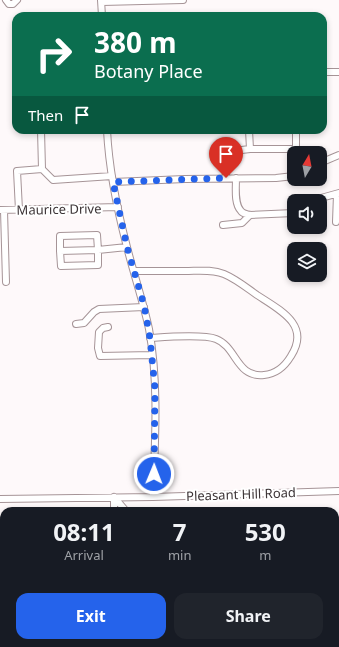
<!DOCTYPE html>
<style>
:root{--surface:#171b24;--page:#20242c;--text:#f1f3f6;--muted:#9ea1a6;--accent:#2563eb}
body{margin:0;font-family:"Noto Sans",sans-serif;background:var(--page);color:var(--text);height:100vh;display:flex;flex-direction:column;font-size:15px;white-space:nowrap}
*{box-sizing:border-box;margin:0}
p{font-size:13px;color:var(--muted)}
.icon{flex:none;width:22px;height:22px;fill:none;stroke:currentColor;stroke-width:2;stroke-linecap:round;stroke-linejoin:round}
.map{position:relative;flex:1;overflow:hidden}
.sheet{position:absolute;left:0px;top:507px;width:339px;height:140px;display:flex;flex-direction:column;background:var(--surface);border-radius:12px 12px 0 0;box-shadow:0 2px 6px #0003}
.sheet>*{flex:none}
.top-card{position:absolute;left:12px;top:12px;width:315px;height:122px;border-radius:12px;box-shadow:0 2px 6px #0003;background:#0b6e4f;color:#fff;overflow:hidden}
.needle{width:26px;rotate:10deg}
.buttons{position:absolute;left:287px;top:146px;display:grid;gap:8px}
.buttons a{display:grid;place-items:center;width:40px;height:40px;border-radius:8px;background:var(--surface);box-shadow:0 2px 6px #0003;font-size:20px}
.pin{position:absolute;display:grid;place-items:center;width:34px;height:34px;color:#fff;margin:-41px -17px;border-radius:50% 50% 50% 0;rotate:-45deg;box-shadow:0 0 4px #0007}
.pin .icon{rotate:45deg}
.me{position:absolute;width:44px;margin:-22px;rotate:1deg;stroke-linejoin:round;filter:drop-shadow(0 0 3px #0008)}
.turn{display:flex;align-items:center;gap:14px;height:84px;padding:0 16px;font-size:18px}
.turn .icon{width:52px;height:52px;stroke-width:2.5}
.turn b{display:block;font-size:28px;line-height:34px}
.then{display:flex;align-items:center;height:38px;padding:0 16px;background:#0003;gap:8px;font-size:15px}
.eta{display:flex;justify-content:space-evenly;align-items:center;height:68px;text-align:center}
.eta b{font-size:24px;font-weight:700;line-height:28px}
.action{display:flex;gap:8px;margin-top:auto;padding:8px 16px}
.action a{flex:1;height:46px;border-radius:12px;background:var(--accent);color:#fff;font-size:16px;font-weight:700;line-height:46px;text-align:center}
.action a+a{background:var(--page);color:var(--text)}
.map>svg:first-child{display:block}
.green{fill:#fed4db}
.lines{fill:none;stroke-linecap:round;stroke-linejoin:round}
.minor-casing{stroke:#a69497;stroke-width:8}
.minor{stroke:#fff;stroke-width:6}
.route{stroke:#2563eb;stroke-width:7;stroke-dasharray:0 12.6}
.labels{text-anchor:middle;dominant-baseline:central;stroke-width:4;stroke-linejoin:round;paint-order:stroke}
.street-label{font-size:13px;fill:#3c3436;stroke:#fff}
</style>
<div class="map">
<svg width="339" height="647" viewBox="0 0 339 647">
<rect width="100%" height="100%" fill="#fef9fa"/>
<path class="green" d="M0 572H4V643H265L274 647H0Z"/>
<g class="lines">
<g class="minor-casing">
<path id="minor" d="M6 0 9 4H13L17 0
M101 0 102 16
M102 2 183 0
M323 72H339
M41 130 42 169 53 180 112 176
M107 130C109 170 117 209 127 247 134 275 143 301 149 329 159 383 155 442 153 497
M249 130 250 149
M296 130V149
M320 163 339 155
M226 178 225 152 250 149H296L303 153
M236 178C236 188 234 204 241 211 243 214 247 214 250 215L294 213
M113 182 185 179 276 178 294 176
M316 201 321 198 339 193
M0 210 118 207
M4 210 6 282
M19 210 17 171 42 169
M336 222 337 194
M223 225 242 223 250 215
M60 251 61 266 98 265V250L60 251V236L97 235 98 250 127 247
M134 271C151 271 168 271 185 271 198 271 212 269 224 274 236 279 247 288 257 295 280 310 311 325 291 356 285 366 276 374 264 375 236 378 237 347 216 339 203 334 166 337 150 338
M76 324 84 323 94 312 99 309 144 307
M108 327 103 328 99 332 98 348 100 356 152 355
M114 497 126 511
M114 497V511
M0 499 153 497 339 491"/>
</g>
<use href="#minor" class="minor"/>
</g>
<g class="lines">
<path class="route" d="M154 474 155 389 150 338 144 305 127 247 113 182 226 178"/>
</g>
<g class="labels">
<g class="street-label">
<text transform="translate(59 209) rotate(-1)">Maurice Drive</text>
<text transform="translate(241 494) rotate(-2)">Pleasant Hill Road</text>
</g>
</g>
</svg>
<div class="buttons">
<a><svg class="needle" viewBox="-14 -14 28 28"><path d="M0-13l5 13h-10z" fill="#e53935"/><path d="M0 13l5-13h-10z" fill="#9ea1a6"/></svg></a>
<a><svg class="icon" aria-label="sound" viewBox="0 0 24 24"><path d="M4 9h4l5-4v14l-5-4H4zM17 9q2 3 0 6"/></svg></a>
<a><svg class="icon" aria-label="layers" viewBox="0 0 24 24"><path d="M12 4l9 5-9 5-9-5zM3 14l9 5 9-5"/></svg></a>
</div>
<div class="pin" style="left:226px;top:178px;background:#d93025"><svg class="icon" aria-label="arrive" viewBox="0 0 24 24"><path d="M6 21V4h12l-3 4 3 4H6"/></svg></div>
<svg class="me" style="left:154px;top:474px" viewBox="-20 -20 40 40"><circle r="17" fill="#2563eb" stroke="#fff" stroke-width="3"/><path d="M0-11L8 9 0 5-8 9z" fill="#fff"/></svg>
<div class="top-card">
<div class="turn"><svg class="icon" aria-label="right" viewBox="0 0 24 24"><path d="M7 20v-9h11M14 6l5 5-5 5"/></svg><div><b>380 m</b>Botany Place</div></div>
<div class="then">Then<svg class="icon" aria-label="arrive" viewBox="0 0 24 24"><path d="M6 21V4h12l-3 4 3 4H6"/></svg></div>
</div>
<section class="sheet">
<div class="eta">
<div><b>08:11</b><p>Arrival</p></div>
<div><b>7</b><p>min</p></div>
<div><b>530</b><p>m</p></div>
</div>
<div class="action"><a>Exit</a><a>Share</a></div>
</section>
</div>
